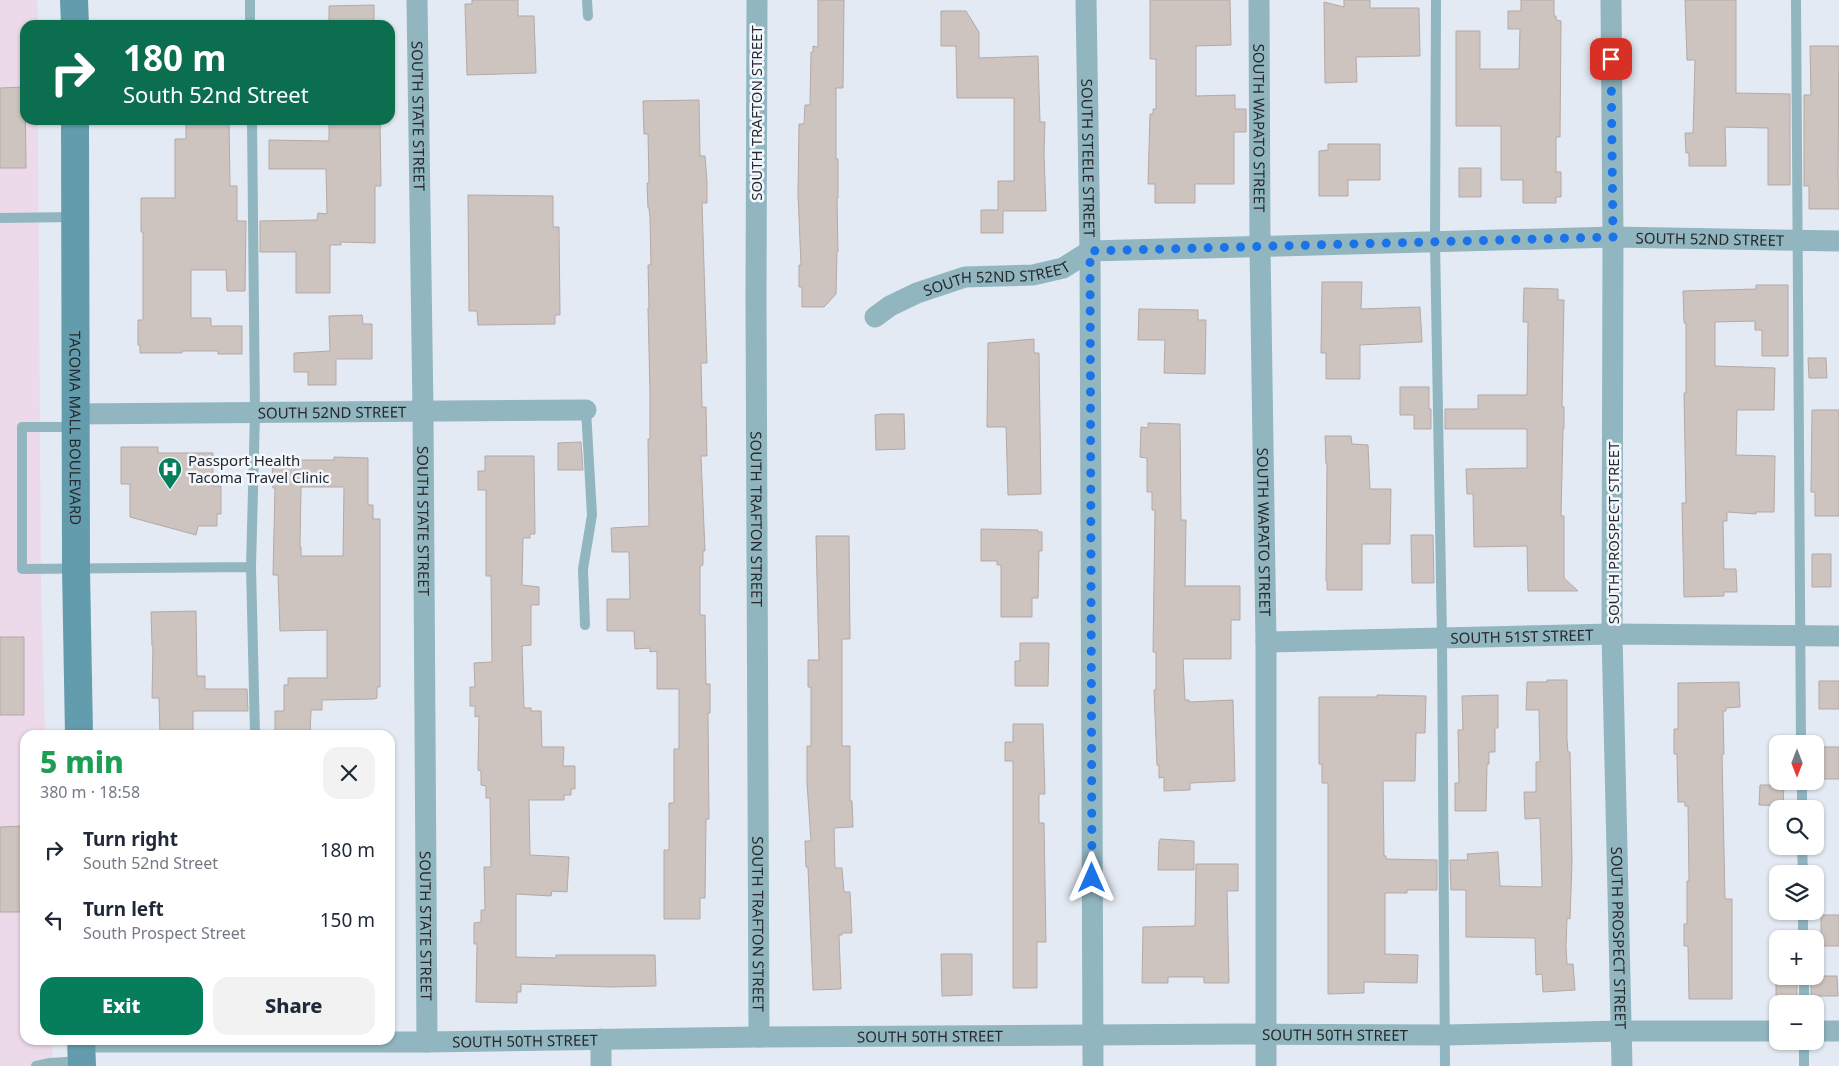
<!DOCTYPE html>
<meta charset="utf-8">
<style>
:root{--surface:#fff;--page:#f2f2f3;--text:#1f2937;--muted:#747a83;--accent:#067e5c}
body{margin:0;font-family:"Noto Sans",sans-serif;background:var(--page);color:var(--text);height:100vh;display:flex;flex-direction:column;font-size:19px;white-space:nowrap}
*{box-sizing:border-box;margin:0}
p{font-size:16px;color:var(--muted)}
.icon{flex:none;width:28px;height:28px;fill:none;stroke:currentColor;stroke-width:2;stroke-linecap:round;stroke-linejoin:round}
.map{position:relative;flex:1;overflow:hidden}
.drawer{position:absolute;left:20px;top:730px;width:375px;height:315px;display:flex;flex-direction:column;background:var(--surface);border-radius:15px;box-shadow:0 1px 4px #0004}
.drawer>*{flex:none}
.top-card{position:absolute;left:20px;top:20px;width:375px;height:105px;border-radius:15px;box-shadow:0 1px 4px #0004;background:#0b6e4f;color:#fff;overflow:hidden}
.needle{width:32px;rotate:180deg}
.tools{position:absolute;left:1769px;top:735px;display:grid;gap:10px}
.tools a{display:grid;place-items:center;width:55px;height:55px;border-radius:10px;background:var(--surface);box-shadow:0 1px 4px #0004;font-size:25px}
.pin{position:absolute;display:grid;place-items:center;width:42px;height:42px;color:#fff;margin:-21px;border-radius:10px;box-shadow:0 2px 8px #0006}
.me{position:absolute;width:55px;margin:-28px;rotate:0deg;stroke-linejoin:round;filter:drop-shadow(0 0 4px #0008)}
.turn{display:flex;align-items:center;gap:18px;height:105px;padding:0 20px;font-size:22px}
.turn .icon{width:65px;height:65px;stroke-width:2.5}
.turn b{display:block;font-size:35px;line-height:42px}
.round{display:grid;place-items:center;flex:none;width:52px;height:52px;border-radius:15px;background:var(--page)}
.head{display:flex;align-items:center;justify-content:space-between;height:85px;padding:0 20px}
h1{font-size:30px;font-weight:800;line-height:38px;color:#1e9e55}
.cta{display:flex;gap:10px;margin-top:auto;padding:10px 20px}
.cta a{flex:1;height:58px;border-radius:15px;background:var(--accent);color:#fff;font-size:20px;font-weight:800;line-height:58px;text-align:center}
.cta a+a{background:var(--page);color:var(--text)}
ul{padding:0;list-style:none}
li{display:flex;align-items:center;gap:15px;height:70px;padding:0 20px}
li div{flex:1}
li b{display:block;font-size:19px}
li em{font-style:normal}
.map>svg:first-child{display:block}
.commercial{fill:#ecd9e9}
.building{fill:#cdc3bf;stroke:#b4a9a6;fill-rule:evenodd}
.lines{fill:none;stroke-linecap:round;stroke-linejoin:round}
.service{stroke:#91b6c0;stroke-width:10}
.minor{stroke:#91b6c0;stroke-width:21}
.secondary{stroke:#639cac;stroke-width:28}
.route{stroke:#1a73e8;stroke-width:9;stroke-dasharray:0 16.2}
.labels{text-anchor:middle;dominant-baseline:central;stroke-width:5;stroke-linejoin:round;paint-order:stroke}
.street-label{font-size:15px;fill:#27292c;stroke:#f2f7fe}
.poi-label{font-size:15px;fill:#27292c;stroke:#f2f7fe;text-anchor:start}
</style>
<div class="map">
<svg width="1839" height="1066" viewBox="0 0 1839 1066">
<rect width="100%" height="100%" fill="#e4eaf3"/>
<path class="commercial" d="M0 0H37L38 25H25V120H38L41 583 45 735H25V1040H52L53 1066H0Z"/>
<path class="building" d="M472 0H518V16H534L536 73 467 75 465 4H472Z
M818 0H844L843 88H836V159H838V198H837L838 252H837L836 294 824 307H802V287H799V265H801L798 194 799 124H804L805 105H810L811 52H813V46L818 47Z
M1150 0H1230L1231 45 1196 46V96L1235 95V109H1246V132H1234V184H1195V203H1155V184H1148L1150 114H1153V109H1156V59H1150Z
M1344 0H1370V8H1419L1420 56 1356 57 1357 82 1325 83 1324 2 1344 7Z
M1521 0H1554V16H1556V20L1561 21 1560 137H1556V172H1561V197H1556V203H1523V180H1501V126H1456V31H1480V69H1519L1520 29H1508V11H1521Z
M1685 0H1736V93L1790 94V185H1768V128L1725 127 1726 166H1689V153H1686L1685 133H1693L1695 60H1687Z
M374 5V25H329V6Z
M941 11H966L979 32V58L1038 56 1040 122H1045L1044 153 1046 211H1003V233H981V210H998V181H1014V98H957L956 46H941Z
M1810 46H1839L1838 179H1839V209H1809V186H1804V95H1811Z
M25 87 26 168H0V88Z
M699 100 700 156H705L707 182V203H702L707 363H701L702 407H706L707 456H701L705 551H703V565L700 566V615H705L706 684H710V713H708L709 819H706L705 898H700V919H664V850H669V803H674V749H679V689H657V651L650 652V648L635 649 634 631H607V599H630L629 552H612L611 528 649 526 648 439H650V394L648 308H649L648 265H651L650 217 649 208H648L647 183H649L648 134H644L643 101Z
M186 120H229L230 186H237V221H246L245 291H227L226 270H191V318H211V326H242V354H218V351H182V353H140V345H138V320H143V232H141V198H175V139H186Z
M329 120H380L381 186H375V243L341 242V245H330V293H296V252H260V221L317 220 318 213 327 214 326 169H269V140L329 141Z
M1328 144H1380V180H1348V196H1319V151L1328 150Z
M1459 168H1481V197H1459Z
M468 195 553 196V227H559L560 315H555V324L478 325 477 311H469Z
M1322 282H1362L1361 309 1420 307 1422 342 1360 345V379H1326V353H1321Z
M1756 285H1788V356H1762V330H1755V321L1715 322V366L1775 368 1774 410H1737L1736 455 1775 456 1774 512H1756V514L1727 512V521H1723L1724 569H1736L1737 592H1724V596L1684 597 1682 503H1686L1684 393H1686V323H1684L1683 291 1756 289Z
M1524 288 1558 289V300H1564L1562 407H1564V429H1563L1561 516H1564V578L1578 591H1528L1527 546 1474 547 1473 494H1467L1466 469 1527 468V429H1445V409H1478V395H1527L1528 322H1523Z
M1139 309 1198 310V320H1206L1205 374 1164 373 1165 340H1138Z
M362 315 363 324H372V359H336V385H308V372H294V353L330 351 329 316Z
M1034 339V353H1039L1041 494 1008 495 1006 427H987L988 343Z
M1808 358H1826L1827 378H1809Z
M1400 387H1429V409H1431V429H1414V415H1400Z
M1812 410H1839V516H1815V492H1811Z
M882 414H904L905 449 876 450 875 415Z
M1148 423 1180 424 1181 520H1186L1185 586H1240V620H1231V659H1183L1185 700H1189V702L1233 700 1235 781 1190 783V790L1164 791V777L1159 778V765H1157L1154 690H1156V652H1153L1155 510H1152V492H1147V458L1140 457 1141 427 1148 428Z
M1325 436H1351L1352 444 1368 445 1370 489H1391L1390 544H1362V590H1327V581H1326L1327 464H1326Z
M581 442 583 470H558V443Z
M121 447H158V453H213V486H221V514H217V526H198L196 535 130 517V484H121Z
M485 456H534L535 534H530V538H523L522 585 539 587V605H531V645L522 646 524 708H531V711H541L542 747H564L563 766H575V789H571V795H564V800H529L530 855 569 857 567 892 552 891 551 896 516 894V957L556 958V955H655L656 986 610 987 521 984V992H517V1003L476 1002 477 944H474V923L481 922V910H485L484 867H491L490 798H486V786L481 785V771L478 770 479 716 475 717V706H470V687H475L474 663 492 662 491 576H486V490H478V471H485Z
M334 457 368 458V505H373V519H380V687H377V698L374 699 322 700V710H311L310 735H275V711H284V685H288V678H327V630L280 631 278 575H273L275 488H273L272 460H334ZM301 487H344L343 556H301V547H300Z
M981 529 1038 530V532H1042V551H1039L1038 598H1032V617H1001V565H997V561H981Z
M1411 535H1433L1434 583H1412Z
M816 536H849L850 639H842V746H850V801H852L853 827 834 828 835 868H842L844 892H850L852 933H842V935H839L841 989 813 990 808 867H806L805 841H811L807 783V746H811V687H808V660H819Z
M1812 554H1831V587H1812Z
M196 611 197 676H205V689H247L248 711H193V735H160L159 698H152L153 646H152L151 612Z
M0 637H24V715H0Z
M1020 643H1049L1048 686H1015V661H1020Z
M1547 680H1567V740L1568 752H1570L1572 862 1570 919 1567 918 1566 946 1567 964H1573L1575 990 1543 992 1542 974 1536 975 1535 938 1466 937V890H1451L1450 860H1468L1467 854 1498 852 1500 886 1542 887 1540 818 1525 819 1524 792H1536V762H1540L1539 710H1526L1527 682H1547Z
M1819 681H1839V709H1819Z
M1739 682 1740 707 1726 708V711H1723L1724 754H1722L1725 899H1732V999H1689L1688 946H1684V924H1687V881H1689L1688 806H1685V802H1678L1677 754H1674V729H1678V683Z
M1377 695 1426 696 1425 733H1416L1415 781H1383L1384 856H1386V859L1437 860V890H1407V893H1385V954L1418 955 1417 983 1364 982V993L1328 994V783H1322V764H1319V697H1377Z
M1498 695V728H1495V752H1489V764H1487L1486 811H1455V783H1459L1458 730H1463L1462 696Z
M1013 724H1043L1045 794H1039V823H1044L1046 942H1037V988H1013V761H1005V742H1013Z
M1817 747H1839V779H1816Z
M1760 785H1784L1783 806 1759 805Z
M25 826V912H0V827Z
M1160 839 1194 841V870H1158L1159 841H1160Z
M1196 864H1238V891H1227L1229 983H1204V977H1168V983H1142L1143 927 1195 926Z
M1821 915H1839V946H1821Z
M941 954H972V995L942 996Z
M1776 976H1797V996H1776Z
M1811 976H1837L1838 996H1811Z"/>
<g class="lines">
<path class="service" d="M250 0V25
M587 0 588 16
M1436 0 1435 242 1442 638 1445 1066
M1796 0 1801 744
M252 120 255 413 251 567 255 735
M0 218 75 217
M73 427H22V569L251 567
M585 625 583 569 592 515 586 410
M1802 781V809
M1802 846 1803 874
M1803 911V939
M1804 976V1004
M1804 1041V1066
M36 1066 50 1063 81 1061"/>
<g class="minor">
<path id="s1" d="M417 0 423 412 427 1042"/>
<path id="s2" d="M757 0 756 300 759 1037"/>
<path id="s3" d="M1086 0 1090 251 1093 1066"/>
<path id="s4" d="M1259 0 1260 247 1266 642V1066"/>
<path id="s5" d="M1611 0 1613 237 1612 634 1622 1066"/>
<path id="s6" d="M875 317 890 306 917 293 965 277 1033 275 1063 268 1090 251 1613 237 1839 241"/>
<path id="s7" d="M77 414 586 410"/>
<path id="s8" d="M1266 642 1612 634 1839 636"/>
<path d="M1815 1031H1839"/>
<path id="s9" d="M81 1042H427L759 1037 1240 1034 1445 1035 1621 1031H1778"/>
<path d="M601 1066V1039"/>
</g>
<g class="secondary">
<path d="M74 0 75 25"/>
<path id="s10" d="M75 120 76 569 79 735"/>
<path d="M81 1040 82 1066"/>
</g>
</g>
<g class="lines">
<path class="route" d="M1092 878 1090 251 1613 237 1611 59"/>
</g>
<defs>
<g id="hospital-pin" transform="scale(1.25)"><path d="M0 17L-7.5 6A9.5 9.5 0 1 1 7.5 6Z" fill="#067e5c" stroke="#f2f7fe"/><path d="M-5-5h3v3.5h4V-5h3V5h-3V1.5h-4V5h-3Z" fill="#fff"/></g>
</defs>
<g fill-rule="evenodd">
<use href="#hospital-pin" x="170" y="469"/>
</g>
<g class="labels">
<g class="street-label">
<text transform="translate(756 113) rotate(-90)">SOUTH TRAFTON STREET</text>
<text stroke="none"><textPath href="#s1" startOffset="116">SOUTH STATE STREET</textPath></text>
<text stroke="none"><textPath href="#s4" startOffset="128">SOUTH WAPATO STREET</textPath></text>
<text stroke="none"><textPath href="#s3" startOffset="158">SOUTH STEELE STREET</textPath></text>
<text stroke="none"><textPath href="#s6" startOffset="850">SOUTH 52ND STREET</textPath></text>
<text stroke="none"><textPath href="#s6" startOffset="130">SOUTH 52ND STREET</textPath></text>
<text stroke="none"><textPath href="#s7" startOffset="255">SOUTH 52ND STREET</textPath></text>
<text stroke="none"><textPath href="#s10" startOffset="308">TACOMA MALL BOULEVARD</textPath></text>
<text stroke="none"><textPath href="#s2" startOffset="519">SOUTH TRAFTON STREET</textPath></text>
<text stroke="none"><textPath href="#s1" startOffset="521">SOUTH STATE STREET</textPath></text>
<text stroke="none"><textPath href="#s4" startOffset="532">SOUTH WAPATO STREET</textPath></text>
<text transform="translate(1613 533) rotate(-90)">SOUTH PROSPECT STREET</text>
<text stroke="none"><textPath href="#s8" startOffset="256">SOUTH 51ST STREET</textPath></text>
<text stroke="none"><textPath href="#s2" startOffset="924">SOUTH TRAFTON STREET</textPath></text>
<text stroke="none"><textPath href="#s1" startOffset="926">SOUTH STATE STREET</textPath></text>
<text stroke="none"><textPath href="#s5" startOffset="938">SOUTH PROSPECT STREET</textPath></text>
<text stroke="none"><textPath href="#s9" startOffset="1254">SOUTH 50TH STREET</textPath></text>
<text stroke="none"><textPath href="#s9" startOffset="849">SOUTH 50TH STREET</textPath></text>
<text stroke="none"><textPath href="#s9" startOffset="444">SOUTH 50TH STREET</textPath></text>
</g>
<g class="poi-label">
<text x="188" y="460">Passport Health<tspan x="188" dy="17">Tacoma Travel Clinic</tspan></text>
</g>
</g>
</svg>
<div class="tools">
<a><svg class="needle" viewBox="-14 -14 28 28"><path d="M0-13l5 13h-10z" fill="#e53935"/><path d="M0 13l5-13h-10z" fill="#747a83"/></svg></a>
<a><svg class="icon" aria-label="search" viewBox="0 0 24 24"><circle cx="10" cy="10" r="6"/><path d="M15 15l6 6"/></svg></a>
<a><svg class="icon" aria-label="layers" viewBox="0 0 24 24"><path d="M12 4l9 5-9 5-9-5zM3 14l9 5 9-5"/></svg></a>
<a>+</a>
<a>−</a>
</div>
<div class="pin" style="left:1611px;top:59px;background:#d93025"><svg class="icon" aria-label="arrive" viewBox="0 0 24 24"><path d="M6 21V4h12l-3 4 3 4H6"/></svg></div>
<svg class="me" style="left:1092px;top:878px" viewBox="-20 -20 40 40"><path d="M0-17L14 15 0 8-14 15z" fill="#1a73e8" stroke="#fff" stroke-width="4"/></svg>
<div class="top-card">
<div class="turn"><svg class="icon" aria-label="right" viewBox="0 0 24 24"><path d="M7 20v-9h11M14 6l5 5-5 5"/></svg><div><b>180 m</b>South 52nd Street</div></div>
</div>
<section class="drawer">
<div class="head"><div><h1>5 min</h1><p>380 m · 18:58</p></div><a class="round"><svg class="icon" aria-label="close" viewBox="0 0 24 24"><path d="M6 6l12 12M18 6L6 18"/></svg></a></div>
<ul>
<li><svg class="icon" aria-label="right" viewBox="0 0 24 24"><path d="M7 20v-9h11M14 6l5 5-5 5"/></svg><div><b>Turn right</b><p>South 52nd Street</p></div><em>180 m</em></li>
<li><svg class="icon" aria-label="left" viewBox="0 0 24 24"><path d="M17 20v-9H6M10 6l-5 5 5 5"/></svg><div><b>Turn left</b><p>South Prospect Street</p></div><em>150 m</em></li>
</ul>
<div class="cta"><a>Exit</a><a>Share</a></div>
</section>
</div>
